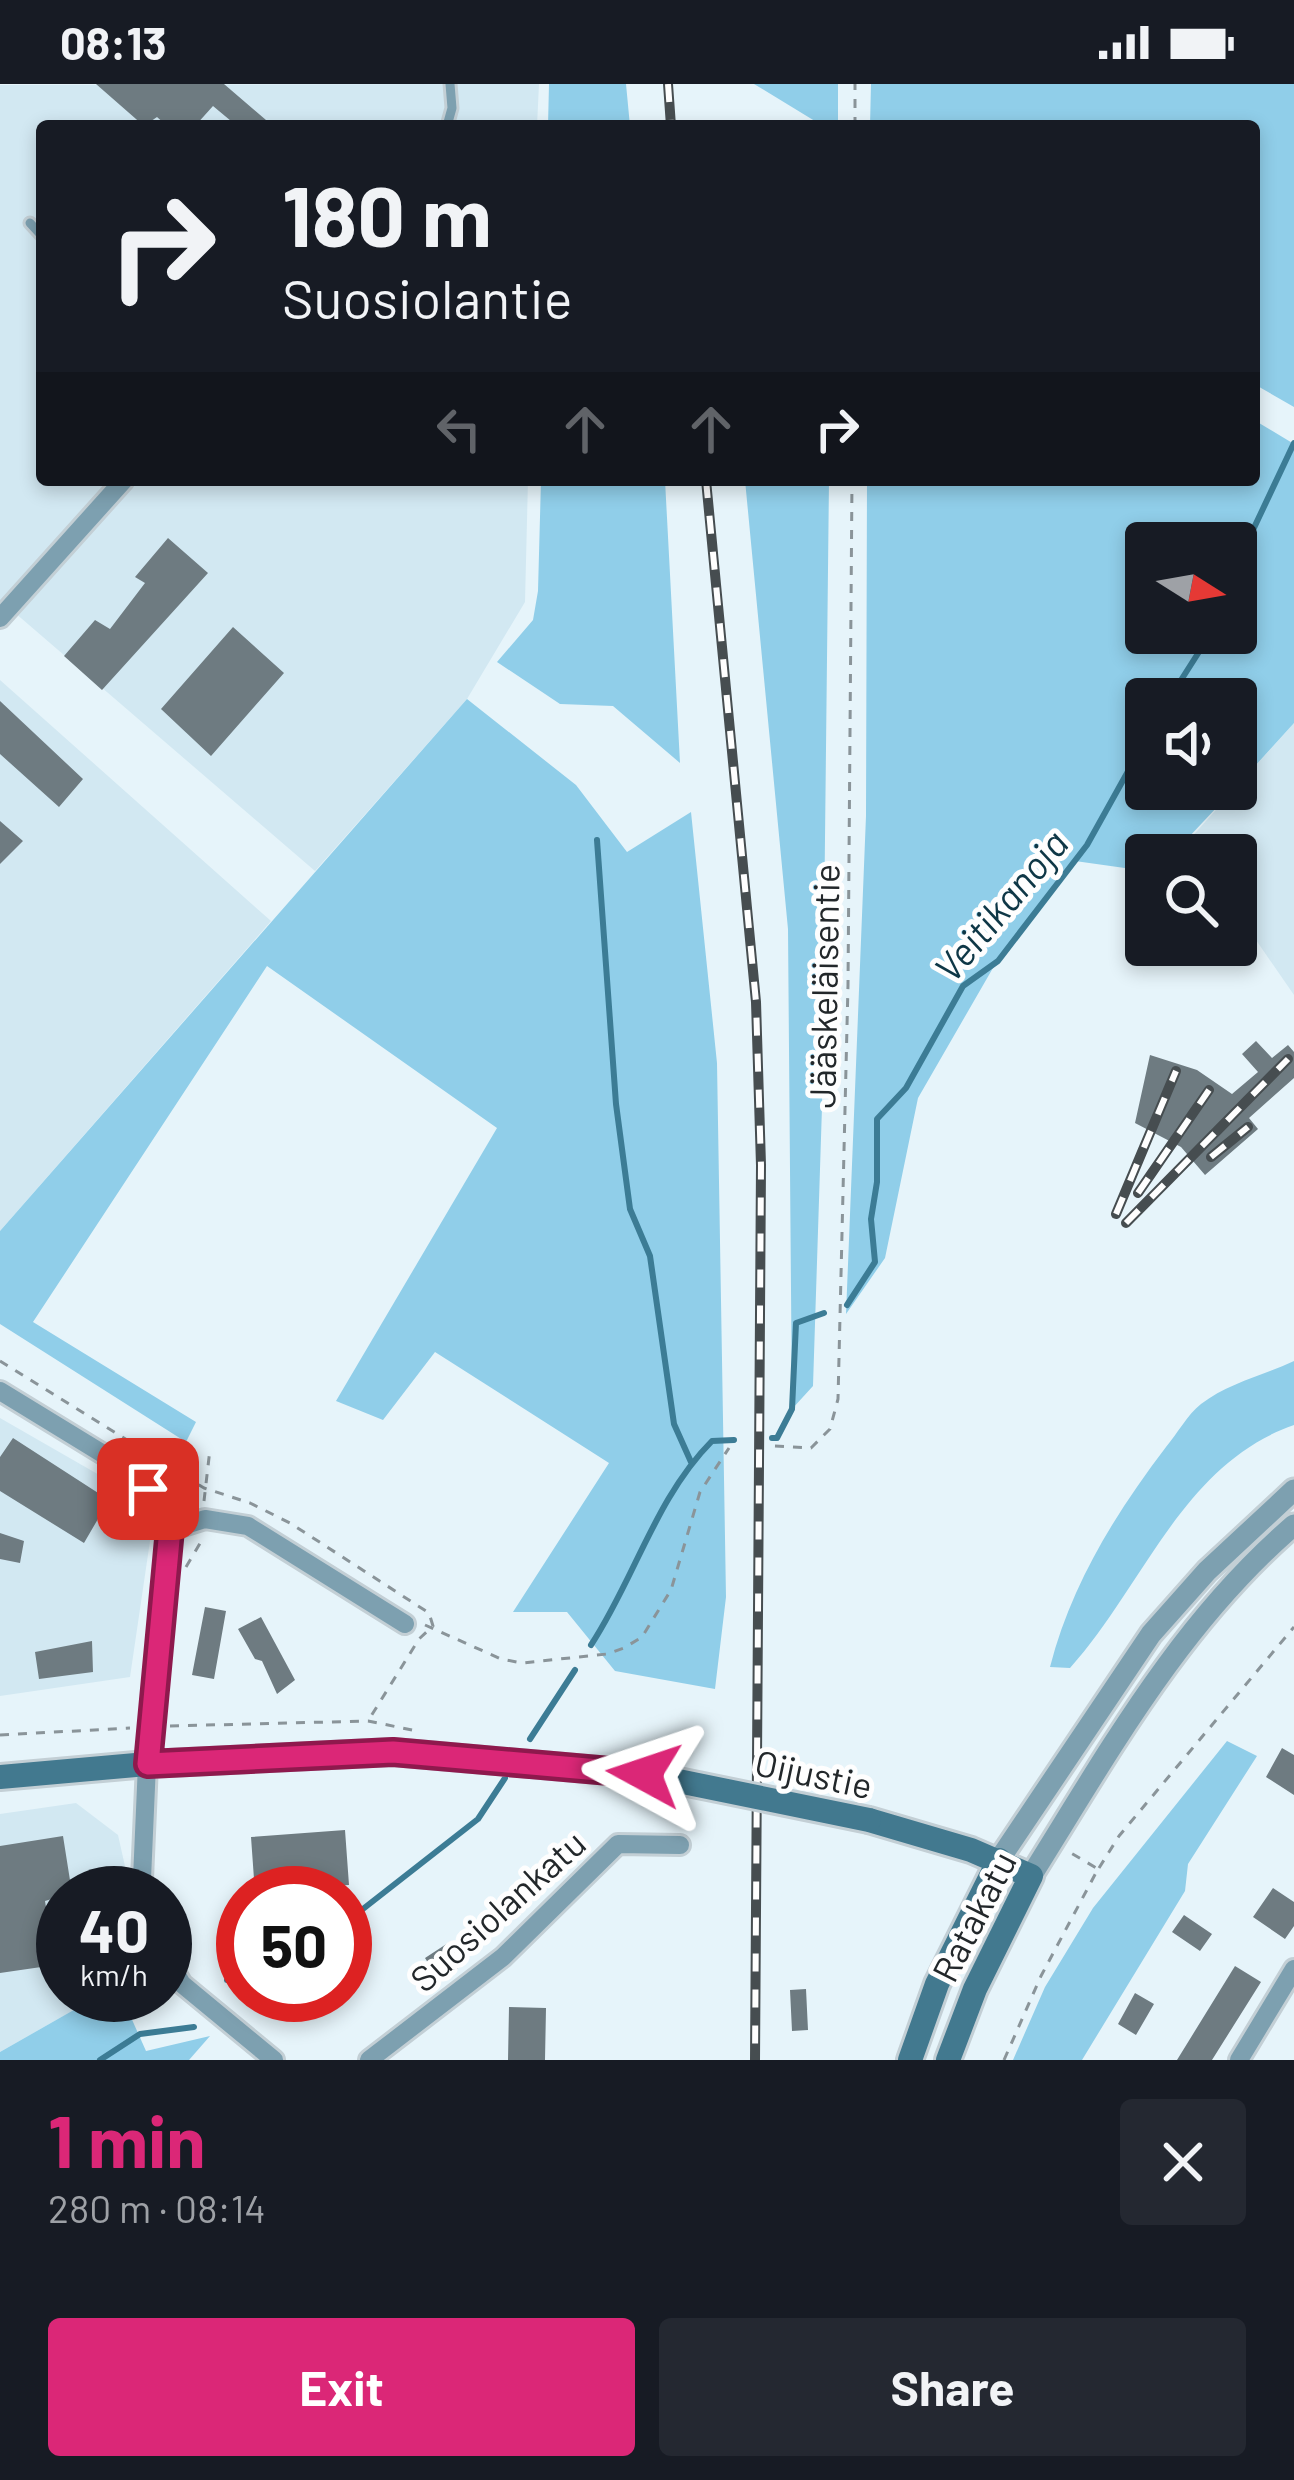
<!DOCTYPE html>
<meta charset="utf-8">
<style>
:root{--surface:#171b24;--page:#242831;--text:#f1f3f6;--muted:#9ea1a6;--accent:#db2777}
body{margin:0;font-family:Barlow,sans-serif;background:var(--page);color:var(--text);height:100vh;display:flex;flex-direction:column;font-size:45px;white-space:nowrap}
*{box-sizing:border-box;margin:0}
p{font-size:39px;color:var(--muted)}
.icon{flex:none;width:66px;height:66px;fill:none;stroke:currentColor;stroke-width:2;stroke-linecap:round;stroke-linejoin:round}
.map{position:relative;height:1976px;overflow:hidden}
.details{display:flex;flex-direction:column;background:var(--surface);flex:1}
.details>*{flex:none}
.hud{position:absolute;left:36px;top:36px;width:1224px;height:366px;border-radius:12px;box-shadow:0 6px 18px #0003;background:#171b24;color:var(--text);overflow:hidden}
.needle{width:78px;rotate:101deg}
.fabs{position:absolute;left:1125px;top:438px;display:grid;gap:24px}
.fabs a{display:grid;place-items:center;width:132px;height:132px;border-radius:12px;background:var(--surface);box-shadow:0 6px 18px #0003;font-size:60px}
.speed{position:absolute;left:36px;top:1782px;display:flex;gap:24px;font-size:60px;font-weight:700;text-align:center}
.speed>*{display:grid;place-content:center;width:156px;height:156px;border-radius:50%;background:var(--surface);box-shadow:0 6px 18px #0003;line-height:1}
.speed small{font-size:30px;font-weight:400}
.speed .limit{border:18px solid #d22;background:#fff;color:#111}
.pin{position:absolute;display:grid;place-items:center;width:102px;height:102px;color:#fff;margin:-51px;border-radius:24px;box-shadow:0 6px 18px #0006}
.me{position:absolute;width:132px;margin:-66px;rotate:275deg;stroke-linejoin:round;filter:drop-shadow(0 0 9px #0008)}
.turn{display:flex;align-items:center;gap:42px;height:252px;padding:0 48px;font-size:54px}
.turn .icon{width:156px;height:156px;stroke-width:2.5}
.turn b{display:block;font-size:84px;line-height:102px}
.lanes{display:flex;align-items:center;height:114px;padding:0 48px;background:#0003;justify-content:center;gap:60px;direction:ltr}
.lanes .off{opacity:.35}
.round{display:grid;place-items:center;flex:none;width:126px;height:126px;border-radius:12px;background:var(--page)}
.summary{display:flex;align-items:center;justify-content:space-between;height:204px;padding:0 48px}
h1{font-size:72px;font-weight:700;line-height:90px;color:var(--accent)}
.button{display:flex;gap:24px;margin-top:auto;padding:24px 48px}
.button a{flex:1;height:138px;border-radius:12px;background:var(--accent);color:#fff;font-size:48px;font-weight:700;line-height:138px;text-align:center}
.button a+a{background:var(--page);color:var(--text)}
.status{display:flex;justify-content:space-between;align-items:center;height:84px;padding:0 60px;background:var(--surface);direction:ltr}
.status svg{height:33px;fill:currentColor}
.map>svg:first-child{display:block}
.built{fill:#d2e8f2}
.green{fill:#90cee9;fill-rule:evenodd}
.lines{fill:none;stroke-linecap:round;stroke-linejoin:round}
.stream{stroke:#3c7c95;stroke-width:6}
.building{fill:#6e7b81}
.service-casing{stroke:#c3cfd5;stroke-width:15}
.minor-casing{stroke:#c3cfd5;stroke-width:24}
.tertiary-casing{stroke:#c3cfd5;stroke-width:27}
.secondary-casing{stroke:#c3cfd5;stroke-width:30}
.path{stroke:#8a9499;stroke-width:3;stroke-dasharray:9 9;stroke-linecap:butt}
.service{stroke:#7da0b0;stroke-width:9}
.minor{stroke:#7da0b0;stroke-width:18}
.tertiary{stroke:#7da0b0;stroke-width:21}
.secondary{stroke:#42798f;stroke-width:24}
.rail-casing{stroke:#464d50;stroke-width:10}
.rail{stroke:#fefefe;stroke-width:6;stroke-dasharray:18;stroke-linecap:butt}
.secondary-bridge-casing{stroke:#c3cfd5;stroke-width:30;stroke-linecap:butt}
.secondary-bridge{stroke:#42798f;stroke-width:24}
.route-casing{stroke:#8e194d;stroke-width:30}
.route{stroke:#db2777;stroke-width:21}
.labels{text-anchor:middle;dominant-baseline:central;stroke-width:10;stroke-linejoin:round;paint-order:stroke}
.street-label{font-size:36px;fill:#22272a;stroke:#fefefe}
.water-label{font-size:39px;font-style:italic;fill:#0e3746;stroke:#fefefe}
</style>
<div class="status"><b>08:13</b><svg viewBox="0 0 49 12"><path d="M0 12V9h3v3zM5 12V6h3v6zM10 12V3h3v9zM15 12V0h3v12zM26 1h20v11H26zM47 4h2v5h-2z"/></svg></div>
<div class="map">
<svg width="1294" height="1976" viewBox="0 0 1294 1976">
<rect width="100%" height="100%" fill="#e6f4fa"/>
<path class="built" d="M539 0 537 42H42V396H528L525 518 467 615 315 787 0 516V1Z
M0 596 271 837 0 1147Z
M1294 639V911L1236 827V771H1198L1188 757Z
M0 1334 155 1423 130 1593 0 1612Z
M76 1719 118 1751 131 1809H63V1911H100L0 1968V1730Z"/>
<path class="green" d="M549 0H626L630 42H548Z
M754 0H838V42H823Z
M871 0H1294V323L1254 300V42H870Z
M1254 336 1294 360V639L1236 703V615H1146V705H1234L1172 771H1146V787L1075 777 997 877 918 1014 885 1174 846 1230 866 732 867 396H1254ZM1236 459V549H1146V459Z
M541 396H665L680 679 613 622 560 620 497 578 533 536 538 507Z
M745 396H829L822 1023 813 1302 792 1325 788 845Z
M467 615 576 701 627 768 691 728 717 979 726 1513 715 1605 615 1587 567 1528H513L609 1379 435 1268 383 1336 336 1317 497 1044 267 882 33 1238 196 1338 186 1358 0 1240V1147Z
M1294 1277V1341C1182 1380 1144 1502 1070 1584L1050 1583C1071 1501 1115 1430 1166 1363 1177 1350 1188 1330 1201 1320 1228 1299 1264 1291 1294 1277Z
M1227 1657 1257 1672 1188 1780 1185 1807 1082 1976H1013L1045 1903 1093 1824Z
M100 1911H121L146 1967 210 1952 189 1976H0V1968Z"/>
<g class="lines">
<path class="stream" d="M1236 494 1244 465 1294 359
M1169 615 1211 549
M597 756 616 1020 630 1125 650 1172 674 1340 691 1378
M847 1221 875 1178 871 1135 877 1098V1035L906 1004 963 902 998 877 1087 761 1146 655
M772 1354H777L792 1325 796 1239 824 1229
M591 1561C634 1496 656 1413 712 1357L734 1356
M530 1655 575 1586
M345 1839 478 1735 505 1694
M227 1896 243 1898
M100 1976 140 1950 194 1943"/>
</g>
<path class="building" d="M96 0H224L273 42H237L213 22 195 42H167L157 33 144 42Z
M168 454 208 489 102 606 64 572 95 536 110 545 145 499 135 493Z
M233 543 284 589 211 672 161 625Z
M0 617 83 695 59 723 0 670Z
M0 737 23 757 0 780Z
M1256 957 1272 974 1288 961 1294 968V994L1249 1034 1258 1045 1205 1091 1181 1063 1135 1039 1150 971 1197 986 1232 1010 1258 988 1242 970Z
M13 1354 109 1416 84 1459 0 1407V1373Z
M0 1449 24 1457 20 1479 0 1475Z
M205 1523 226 1527 214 1595 192 1591Z
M261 1533 295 1596 277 1610 262 1577 255 1575 238 1545Z
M92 1557 93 1588 39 1595 35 1568Z
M1282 1664 1294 1671V1711L1266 1693Z
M345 1746 349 1801 332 1802V1809H255L251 1753Z
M63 1752 72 1809 45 1817 55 1881 0 1889V1762Z
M1273 1804 1294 1818V1842L1285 1855 1253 1833Z
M1184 1831 1212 1850 1200 1867 1172 1848Z
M451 1857 466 1879 439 1896 425 1874Z
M1235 1882 1261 1898 1212 1976H1177Z
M806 1905 808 1946 792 1947 790 1906Z
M1135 1909 1154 1920 1136 1951 1118 1940Z
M509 1923 546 1924 545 1976H508Z"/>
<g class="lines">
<g class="service-casing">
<path id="service" d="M447 42 452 24 450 0
M30 139 42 152"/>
</g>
<g class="minor-casing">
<path id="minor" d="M0 534 124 396
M0 1307 126 1384 148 1405 170 1446 147 1680 142 1795 145 1809
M170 1446 205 1435 248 1442 405 1540
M165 1871 182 1900 274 1976
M369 1976 503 1873 618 1760 680 1761
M1239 1976 1294 1885"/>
</g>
<g class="tertiary-casing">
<path id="tertiary" d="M999 1776 1151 1550 1207 1487 1294 1406
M1031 1792C1110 1666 1180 1539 1294 1441"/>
</g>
<g class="secondary-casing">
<path id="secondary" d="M0 1693 147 1680 393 1668 644 1690
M869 1736 971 1766 1031 1792 975 1905 948 1976
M910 1976 937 1900 999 1776"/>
</g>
<path class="path" d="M855 42V0
M0 1277 204 1404 250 1419 290 1439 429 1529 433 1542 419 1555 368 1637
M775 1362 811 1364 830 1345 838 1315 848 901 852 396
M204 1417 210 1365
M186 1483 202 1456
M425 1541 501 1575 522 1579 607 1570 624 1564 642 1553 671 1506 700 1408 729 1364
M170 1642 368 1637 417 1647
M0 1651 130 1644
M1099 1784 1119 1752 1294 1543
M1004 1976 1041 1892 1098 1785 1071 1769"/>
<use href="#service" class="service"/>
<use href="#minor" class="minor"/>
<use href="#tertiary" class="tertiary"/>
<use href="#secondary" class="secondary"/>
<g class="rail-casing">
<path id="rail" d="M668 0 671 42
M706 396 756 918 761 1081 755 1976
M1211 1073 1248 1043
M1138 1109 1209 1006
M1116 1130 1176 987
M1126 1139 1288 975"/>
</g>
<use href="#rail" class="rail"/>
<g class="secondary-bridge-casing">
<path id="secondary-bridge" d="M644 1690 869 1736"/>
</g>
<use href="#secondary-bridge" class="secondary-bridge"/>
</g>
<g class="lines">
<g class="route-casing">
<path id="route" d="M148 1405 170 1445 148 1680 393 1668 644 1690"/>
</g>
<use href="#route" class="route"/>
</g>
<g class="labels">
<g class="street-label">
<text transform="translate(823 902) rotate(-89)">Jääskeläisentie</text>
<text transform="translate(814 1689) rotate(12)">Oijustie</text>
<text transform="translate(497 1826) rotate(-42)">Suosiolankatu</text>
<text transform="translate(973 1832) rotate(-63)">Ratakatu</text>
</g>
<g class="water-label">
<text transform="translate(1000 821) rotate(-50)">Veitikanoja</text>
</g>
</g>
</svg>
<div class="fabs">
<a><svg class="needle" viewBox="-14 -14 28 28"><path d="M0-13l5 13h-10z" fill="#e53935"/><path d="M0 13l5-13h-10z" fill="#9ea1a6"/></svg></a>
<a><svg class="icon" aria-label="sound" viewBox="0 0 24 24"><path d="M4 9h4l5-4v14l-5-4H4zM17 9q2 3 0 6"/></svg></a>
<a><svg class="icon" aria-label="search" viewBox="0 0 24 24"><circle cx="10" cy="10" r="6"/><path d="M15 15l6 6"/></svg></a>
</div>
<div class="speed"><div>40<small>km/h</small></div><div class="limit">50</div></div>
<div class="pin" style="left:148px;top:1405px;background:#d93025"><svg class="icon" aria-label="arrive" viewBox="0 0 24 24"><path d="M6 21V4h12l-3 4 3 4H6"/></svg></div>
<svg class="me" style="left:644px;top:1690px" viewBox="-20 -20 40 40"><path d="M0-17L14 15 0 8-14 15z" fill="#db2777" stroke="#fff" stroke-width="4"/></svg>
<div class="hud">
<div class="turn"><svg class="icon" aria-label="right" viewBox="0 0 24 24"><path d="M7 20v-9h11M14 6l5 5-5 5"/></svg><div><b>180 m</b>Suosiolantie</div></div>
<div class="lanes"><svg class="icon off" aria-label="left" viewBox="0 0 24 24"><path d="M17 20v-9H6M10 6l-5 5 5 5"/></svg><svg class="icon off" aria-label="ahead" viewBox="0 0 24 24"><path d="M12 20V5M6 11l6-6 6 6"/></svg><svg class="icon off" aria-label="ahead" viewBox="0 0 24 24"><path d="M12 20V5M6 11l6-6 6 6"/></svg><svg class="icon" aria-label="right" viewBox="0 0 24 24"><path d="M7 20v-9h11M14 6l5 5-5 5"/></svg></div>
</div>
</div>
<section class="details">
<div class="summary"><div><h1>1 min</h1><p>280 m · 08:14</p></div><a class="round"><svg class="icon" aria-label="close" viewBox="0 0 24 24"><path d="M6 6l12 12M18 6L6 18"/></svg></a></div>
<div class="button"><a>Exit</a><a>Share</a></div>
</section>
